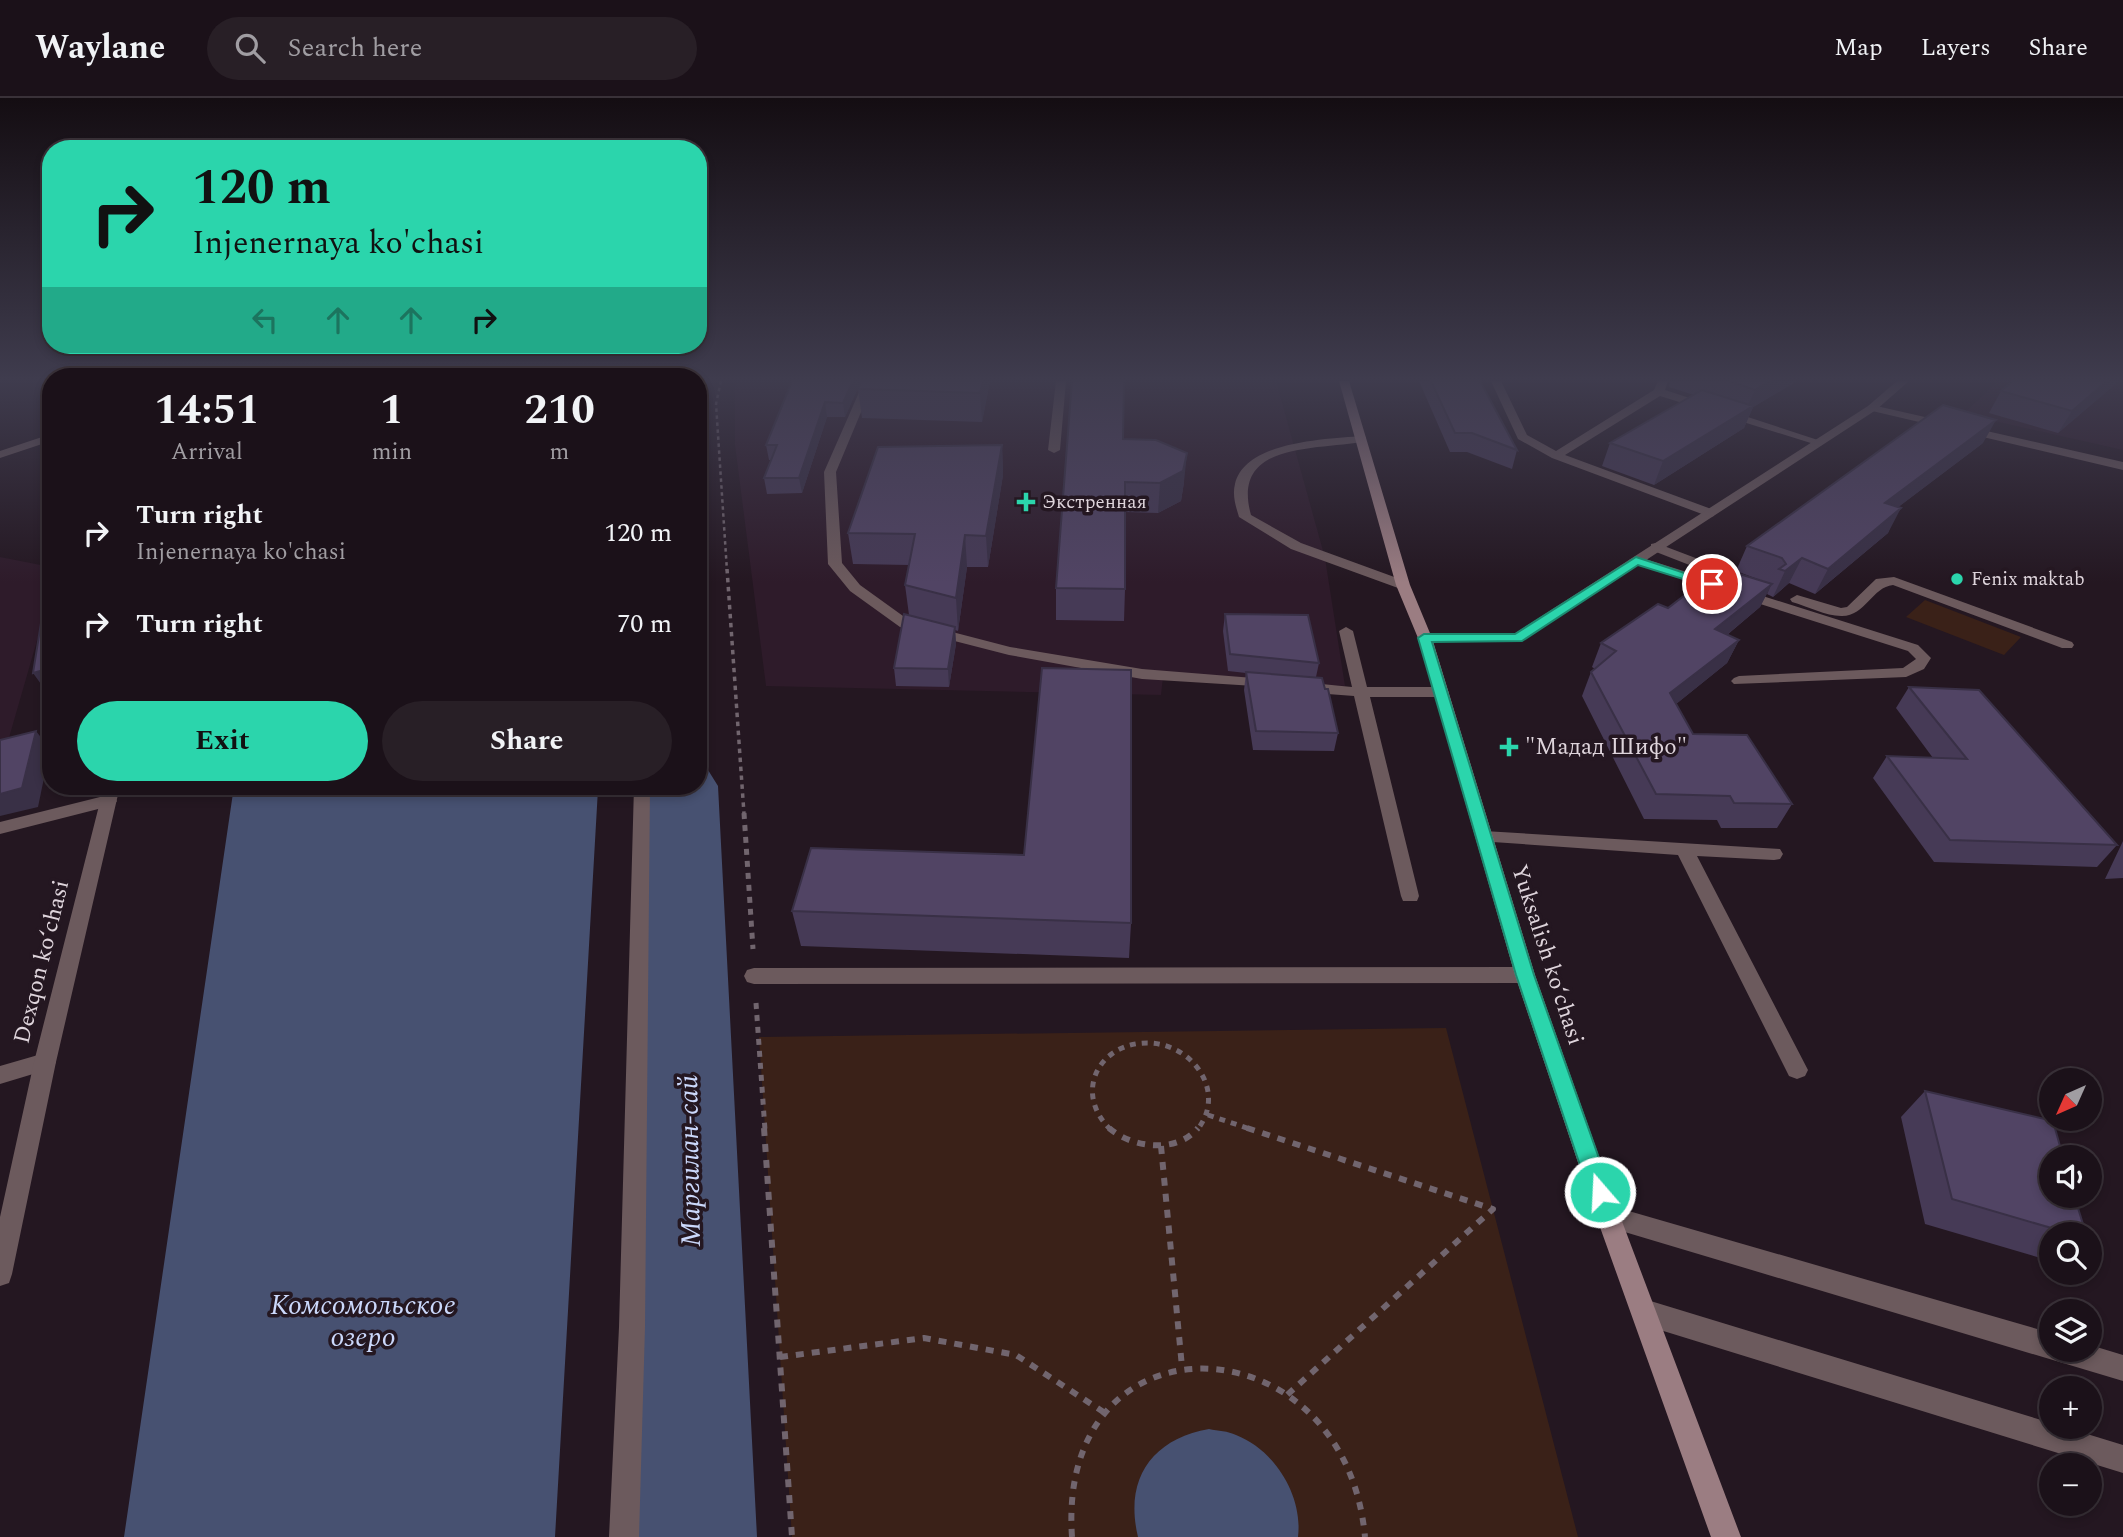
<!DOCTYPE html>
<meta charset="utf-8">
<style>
:root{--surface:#1b1119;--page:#281f26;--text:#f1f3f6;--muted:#a09da2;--line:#393138;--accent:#2bd5ac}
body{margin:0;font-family:Spectral,serif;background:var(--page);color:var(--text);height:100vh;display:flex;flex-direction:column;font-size:26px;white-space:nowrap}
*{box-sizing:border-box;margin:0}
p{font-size:23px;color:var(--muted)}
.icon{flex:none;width:38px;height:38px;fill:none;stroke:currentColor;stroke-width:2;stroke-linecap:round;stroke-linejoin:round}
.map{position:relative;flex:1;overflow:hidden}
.side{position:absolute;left:42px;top:270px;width:665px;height:427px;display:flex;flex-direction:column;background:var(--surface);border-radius:28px;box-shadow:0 4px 10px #0003,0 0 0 2px var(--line)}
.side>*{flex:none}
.hud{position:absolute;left:42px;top:42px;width:665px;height:214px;border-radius:28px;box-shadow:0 4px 10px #0003,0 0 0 2px var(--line);background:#2bd5ac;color:#111;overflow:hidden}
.needle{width:46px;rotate:225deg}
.controls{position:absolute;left:2039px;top:970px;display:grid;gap:14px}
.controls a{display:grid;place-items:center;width:63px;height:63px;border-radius:50%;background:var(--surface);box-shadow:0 4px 10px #0003,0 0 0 2px var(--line);font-size:35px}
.pin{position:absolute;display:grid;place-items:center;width:60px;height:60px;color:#fff;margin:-30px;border:4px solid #fff;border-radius:50%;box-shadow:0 2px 7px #0007}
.me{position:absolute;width:77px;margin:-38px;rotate:341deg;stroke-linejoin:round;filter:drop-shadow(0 0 5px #0008)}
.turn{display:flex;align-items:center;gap:24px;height:147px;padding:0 35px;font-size:32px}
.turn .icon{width:91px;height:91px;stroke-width:2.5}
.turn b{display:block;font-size:49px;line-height:60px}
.lanes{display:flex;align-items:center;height:66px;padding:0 35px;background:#0003;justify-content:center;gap:35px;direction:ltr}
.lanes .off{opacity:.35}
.eta{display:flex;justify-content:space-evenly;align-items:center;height:119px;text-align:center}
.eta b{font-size:42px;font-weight:700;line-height:49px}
.cta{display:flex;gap:14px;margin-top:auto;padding:14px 35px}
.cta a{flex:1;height:80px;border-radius:42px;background:var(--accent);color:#111;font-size:28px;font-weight:700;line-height:80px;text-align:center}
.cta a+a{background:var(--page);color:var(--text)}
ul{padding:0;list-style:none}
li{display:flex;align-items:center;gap:21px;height:91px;padding:0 35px}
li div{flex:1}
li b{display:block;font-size:26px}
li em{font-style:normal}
header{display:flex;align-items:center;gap:42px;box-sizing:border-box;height:98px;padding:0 35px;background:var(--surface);border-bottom:2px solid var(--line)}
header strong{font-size:33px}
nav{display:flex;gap:38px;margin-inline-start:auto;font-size:24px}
.search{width:490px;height:63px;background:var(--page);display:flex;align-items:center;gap:18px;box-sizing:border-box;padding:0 24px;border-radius:38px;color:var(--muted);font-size:26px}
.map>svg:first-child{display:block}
.built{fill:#2e1b2a}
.green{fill:#3a2118}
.water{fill:#475171}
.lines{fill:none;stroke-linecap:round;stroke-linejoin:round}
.river{fill:#475171;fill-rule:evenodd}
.path-far3{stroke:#71656e;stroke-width:2.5;stroke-dasharray:3.5 3.5;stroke-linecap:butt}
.path-far2{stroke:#71656e;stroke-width:3.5;stroke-dasharray:4.5 4.5;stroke-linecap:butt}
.path-far1{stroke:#71656e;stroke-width:5;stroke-dasharray:6 6;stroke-linecap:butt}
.path{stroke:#71656e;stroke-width:6;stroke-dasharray:8 8;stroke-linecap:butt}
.service{fill:#6c5a5d;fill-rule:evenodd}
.minor{fill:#6c5a5d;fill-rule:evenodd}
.tertiary{fill:#6c5a5d;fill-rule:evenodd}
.secondary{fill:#9b7d82;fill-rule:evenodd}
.wall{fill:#463a56}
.shaded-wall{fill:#393046}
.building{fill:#514464;stroke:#393046;stroke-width:2}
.route{fill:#2bd5ac;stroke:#1c8a70;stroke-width:2}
.poi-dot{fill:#2bd5ac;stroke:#241721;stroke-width:2.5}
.labels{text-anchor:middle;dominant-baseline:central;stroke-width:7;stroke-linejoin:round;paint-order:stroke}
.far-poi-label{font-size:19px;fill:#ded4db;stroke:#241721;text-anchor:start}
.poi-label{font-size:23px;fill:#ded4db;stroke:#241721;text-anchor:start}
.street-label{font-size:23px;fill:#ded4db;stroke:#241721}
.near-water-label{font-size:28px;font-style:italic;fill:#cbd8fb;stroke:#241721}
</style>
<header>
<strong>Waylane</strong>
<div class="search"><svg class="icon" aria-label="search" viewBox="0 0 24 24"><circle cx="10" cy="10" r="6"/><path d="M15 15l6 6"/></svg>Search here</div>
<nav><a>Map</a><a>Layers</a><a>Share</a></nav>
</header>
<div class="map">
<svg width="2123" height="1439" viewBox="0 0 2123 1439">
<rect width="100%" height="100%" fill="#241721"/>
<path class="built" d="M735 283H1276L1325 460 1345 588 1163 579 1161 597 766 588 735 347Z
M1998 283H2123V352L1963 316Z
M0 459 51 469V494L0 671Z"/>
<path class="green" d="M1925 502 2021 539 2004 557 1906 519Z
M1446 930 1578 1439H792L759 939Z"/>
<path class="water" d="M234 688H592L598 691 555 1439H124Z
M1209 1331C1218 1333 1228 1333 1236 1337 1275 1352 1303 1398 1298 1439H1138C1124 1381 1152 1341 1209 1331Z"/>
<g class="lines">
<path class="river" d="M698 669 708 672 718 688 757 1439H637L648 688H698Z"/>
<path class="path-far3" d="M721 283 716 306 727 473"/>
<path class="path-far2" d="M727 471 744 716"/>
<path class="path-far1" d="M744 715 753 851
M756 905 765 1032
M1208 1017 1253 1032
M1111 1032C1072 995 1099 943 1150 945 1194 947 1227 995 1197 1032"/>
<path class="path" d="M764 1030 792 1439
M1109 1030C1132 1050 1177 1056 1198 1030
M1247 1030 1493 1111 1287 1297
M1161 1048 1182 1269
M780 1259 924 1240 1016 1257 1105 1315
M1072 1439C1056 1209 1345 1220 1365 1439"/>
<path class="service" d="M864 283H874L836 374 842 465 860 487 910 523 1010 549 1142 571 1266 581 1274 586 1271 589 1142 581 1009 557 900 529 850 493 828 466 824 374Z
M1056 283H1066L1060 352 1054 355 1048 352Z
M1491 283H1501L1527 337 1556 353 1654 292 1658 283H1668L1665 292 1824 344 1814 346 1660 298 1565 357 1714 412V418L1710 419 1552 360 1518 341Z
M51 336V343L0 360V353Z
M1362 338 1366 339V343C1319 353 1230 342 1251 417L1301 445 1408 484V490H1398L1291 451 1239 419C1236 409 1232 397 1235 386 1245 343 1327 341 1362 338Z
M1656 445 1743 478 1745 481 1743 484H1733L1651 452V446Z
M1636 458 1918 547 1931 560 1924 571 1906 579 1734 586 1731 583 1734 580 1739 578 1903 570 1916 561 1908 553 1631 465 1629 462Z
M1894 479 2072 544 2074 547 2072 550H2062L1893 487C1872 489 1865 519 1841 518 1826 518 1807 508 1792 504L1790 501 1797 497 1841 510 1847 509 1876 481Z
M1346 529 1353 533 1367 589H1441L1449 594 1441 599H1370L1419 798 1417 803H1403L1401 798 1354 598 1301 594 1293 589 1301 584 1352 589 1339 533Z
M634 688H650L645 1229 639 1439H609L619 1229Z
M108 697 114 699 117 703 114 707 0 736V724Z
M1484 733 1780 751 1783 756 1780 761 1774 762 1697 758 1808 972 1805 978 1797 981 1789 978 1678 757 1478 743 1475 739 1478 735Z
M45 955 53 958 56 964 53 970 0 986V968Z
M1644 1201 2051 1325V1328H2061L2123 1347V1375L1644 1227 1635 1223 1631 1214 1635 1205Z"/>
<path class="minor" d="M1872 307 2123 364V372L1868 312V308Z
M104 688H120L56 964 12 1176 9 1185 0 1188V1119L34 964Z
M1525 869 1532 871 1535 877 1532 883 1525 885 754 886 747 884 744 878 747 872 754 870Z
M1608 1107 2051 1235V1251H2090V1247L2123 1257V1283L1608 1129 1600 1126 1596 1118 1600 1110Z"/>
<path class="tertiary" d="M1897 283H1909L1876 312 1522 543 1425 544 1418 540 1425 536H1514L1868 308Z"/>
<path class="secondary" d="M1339 283H1349L1410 487 1432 540 1535 877 1620 1118 1741 1439H1711L1596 1118 1515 877 1418 540 1396 487Z"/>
</g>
<path class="wall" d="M792 283 860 285 845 319H827L802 395 767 396 764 380 771 362H769L766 347Z
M990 283 982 324 862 320 858 291Z
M1419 283H1480L1517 352 1512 371 1467 354H1450Z
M1670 283H1797L1753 309 1744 330 1654 387 1602 368 1610 345 1694 297 1669 289Z
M2119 283 2058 335 1989 315 2001 293Z
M1123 341 1184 384 1181 403 1158 415 1125 414V491L1124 523 1056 522V490Z
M1983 345 1898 409 1888 435 1815 496 1789 485 1773 499 1767 496 1771 487 1760 509 1727 537 1739 542 1727 565 1676 606 1693 636 1792 706 1777 730H1721L1717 722 1644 721 1582 598 1591 574 1595 571 1592 569 1601 545 1668 510 1768 485 1736 473 1747 448Z
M1002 347 1003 377 988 469H967L958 533 955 532 956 546 949 589 896 588 894 570 909 517 905 487 909 467 853 466 848 435Z
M1225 516 1319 565 1316 579 1325 591 1338 635 1334 653 1253 652 1244 592 1246 575 1228 573 1223 533Z
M1909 589 2117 747 2097 769 1934 764 1873 680 1887 658 1933 660 1896 610Z
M2123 743V780L2105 781Z
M792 813 1131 825 1129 860 801 848Z
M1925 993 2086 1136H2051V1163L1925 1126 1901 1019Z"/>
<path class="shaded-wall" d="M853 283H860V285L845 319 843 305Z
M983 283H990L982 324 980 295Z
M1769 283H1797L1753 309 1744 330 1654 387 1663 363 1746 312 1755 292Z
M2107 283H2119L2058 335 2072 313Z
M825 304 827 319 802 395 799 380Z
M1996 322 1983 345 1872 429 1885 405Z
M1002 347 1003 377 988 469 986 438Z
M1187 355 1184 384 1181 403 1158 415 1160 385Z
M1901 410 1888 435 1815 496 1828 471Z
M965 437 967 469 958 533 956 500Z
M1802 460 1789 485 1773 499 1785 473Z
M1772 486 1760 509 1705 555 1715 531Z
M955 529 956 546 949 589 948 571Z
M1739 542 1727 565 1660 619 1670 595Z
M51 570V592L46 593 33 575Z
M36 633 50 651 38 709 0 718V696Z"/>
<path class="building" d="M792 283H853L843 305 825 304 799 380H764L777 347H766Z
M861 283H983L980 295 858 291Z
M1072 283H1124L1123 341 1156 342 1187 355 1183 373 1160 385 1125 384V491L1056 490Z
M1431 283H1480L1517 352 1472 335H1455Z
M1729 283H1769L1755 292Z
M2013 283H2107L2072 313 2001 293Z
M1702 292 1753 308 1663 363 1610 345Z
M1943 307 1996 322 1885 405 1901 410 1828 471 1802 460 1785 473 1779 471 1786 466 1782 460 1747 448Z
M1002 347 986 438 965 437 956 500 905 487 915 436 848 435 878 349Z
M1720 470 1772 486 1715 531 1739 542 1670 595 1693 636 1747 637 1792 706 1734 705 1730 698 1656 696 1591 574 1616 553 1601 545 1658 506 1668 510Z
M48 481H51V570L33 575Z
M904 516 955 529 948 571 894 570Z
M1225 516 1308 517 1319 565 1230 556Z
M1042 570 1131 572V825L792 813 811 750 1024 757Z
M1246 574 1322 580 1325 591H1328L1338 635 1256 633Z
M1909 589 1979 592 2117 747 1950 742 1887 658 1967 661Z
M36 633 22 690 0 696V642Z
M1925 993 2053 1023 2063 1059H2051V1097H2074L2086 1136H2072L1952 1101Z"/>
<linearGradient id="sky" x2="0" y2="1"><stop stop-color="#140d12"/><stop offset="0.58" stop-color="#3f3c4e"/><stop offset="1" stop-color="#3f3c4e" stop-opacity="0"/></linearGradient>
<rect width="2123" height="485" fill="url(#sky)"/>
<path class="route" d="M1636 459 1718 486 1712 490 1638 467 1522 543 1432 544 1534 877 1611 1094 1608 1101 1600 1104 1592 1101 1589 1094 1516 877 1418 540 1424 536H1515Z"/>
<g class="poi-dot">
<path d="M1022.5 393.5h7v7h7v7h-7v7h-7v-7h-7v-7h7z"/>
<circle cx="1957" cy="481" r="7"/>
<path d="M1505.5 638.5h7v7h7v7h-7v7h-7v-7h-7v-7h7z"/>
</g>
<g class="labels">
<g class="far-poi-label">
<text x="1042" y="404">Экстренная</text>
<text x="1971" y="481">Fenix maktab</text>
</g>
<g class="poi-label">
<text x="1525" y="649">"Мадад Шифо"</text>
</g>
<g class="street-label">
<text transform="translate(1547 857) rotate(72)">Yuksalish koʻchasi</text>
<text transform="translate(42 864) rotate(-76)">Dexqon koʻchasi</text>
</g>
<g class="near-water-label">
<text transform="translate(690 1063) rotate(-91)">Маргилан-сай</text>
<text x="363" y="1207">Комсомольское<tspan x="363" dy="32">озеро</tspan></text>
</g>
</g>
</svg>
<div class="controls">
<a><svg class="needle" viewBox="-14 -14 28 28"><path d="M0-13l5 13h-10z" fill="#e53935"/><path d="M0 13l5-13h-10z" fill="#a09da2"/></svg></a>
<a><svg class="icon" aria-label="sound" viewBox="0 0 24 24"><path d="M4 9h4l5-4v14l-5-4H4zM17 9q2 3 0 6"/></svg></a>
<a><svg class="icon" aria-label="search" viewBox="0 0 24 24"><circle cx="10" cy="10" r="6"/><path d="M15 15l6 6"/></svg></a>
<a><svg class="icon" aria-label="layers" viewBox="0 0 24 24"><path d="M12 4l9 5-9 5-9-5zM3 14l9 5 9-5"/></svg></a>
<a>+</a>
<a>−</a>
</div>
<div class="pin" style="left:1712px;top:486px;background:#d93025"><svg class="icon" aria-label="arrive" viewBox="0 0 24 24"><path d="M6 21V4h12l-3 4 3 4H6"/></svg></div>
<svg class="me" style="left:1600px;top:1094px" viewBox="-20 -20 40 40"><circle r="17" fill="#2bd5ac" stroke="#fff" stroke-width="3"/><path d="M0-11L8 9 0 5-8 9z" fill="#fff"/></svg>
<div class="hud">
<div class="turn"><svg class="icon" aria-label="right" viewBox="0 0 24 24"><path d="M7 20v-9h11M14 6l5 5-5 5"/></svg><div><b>120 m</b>Injenernaya ko'chasi</div></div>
<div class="lanes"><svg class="icon off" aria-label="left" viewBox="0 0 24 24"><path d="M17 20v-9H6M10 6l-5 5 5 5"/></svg><svg class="icon off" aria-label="ahead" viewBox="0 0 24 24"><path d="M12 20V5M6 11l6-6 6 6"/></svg><svg class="icon off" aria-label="ahead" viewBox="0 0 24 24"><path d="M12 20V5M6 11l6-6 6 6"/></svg><svg class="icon" aria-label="right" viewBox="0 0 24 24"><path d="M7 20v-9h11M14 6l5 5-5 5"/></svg></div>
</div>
<section class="side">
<div class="eta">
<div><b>14:51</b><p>Arrival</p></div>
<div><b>1</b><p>min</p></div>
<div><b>210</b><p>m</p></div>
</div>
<ul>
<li><svg class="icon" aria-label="right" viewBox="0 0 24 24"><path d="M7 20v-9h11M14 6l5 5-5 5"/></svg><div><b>Turn right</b><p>Injenernaya ko'chasi</p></div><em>120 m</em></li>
<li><svg class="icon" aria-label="right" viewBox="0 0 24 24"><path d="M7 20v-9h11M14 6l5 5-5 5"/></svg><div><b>Turn right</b></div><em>70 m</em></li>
</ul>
<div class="cta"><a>Exit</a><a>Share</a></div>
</section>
</div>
